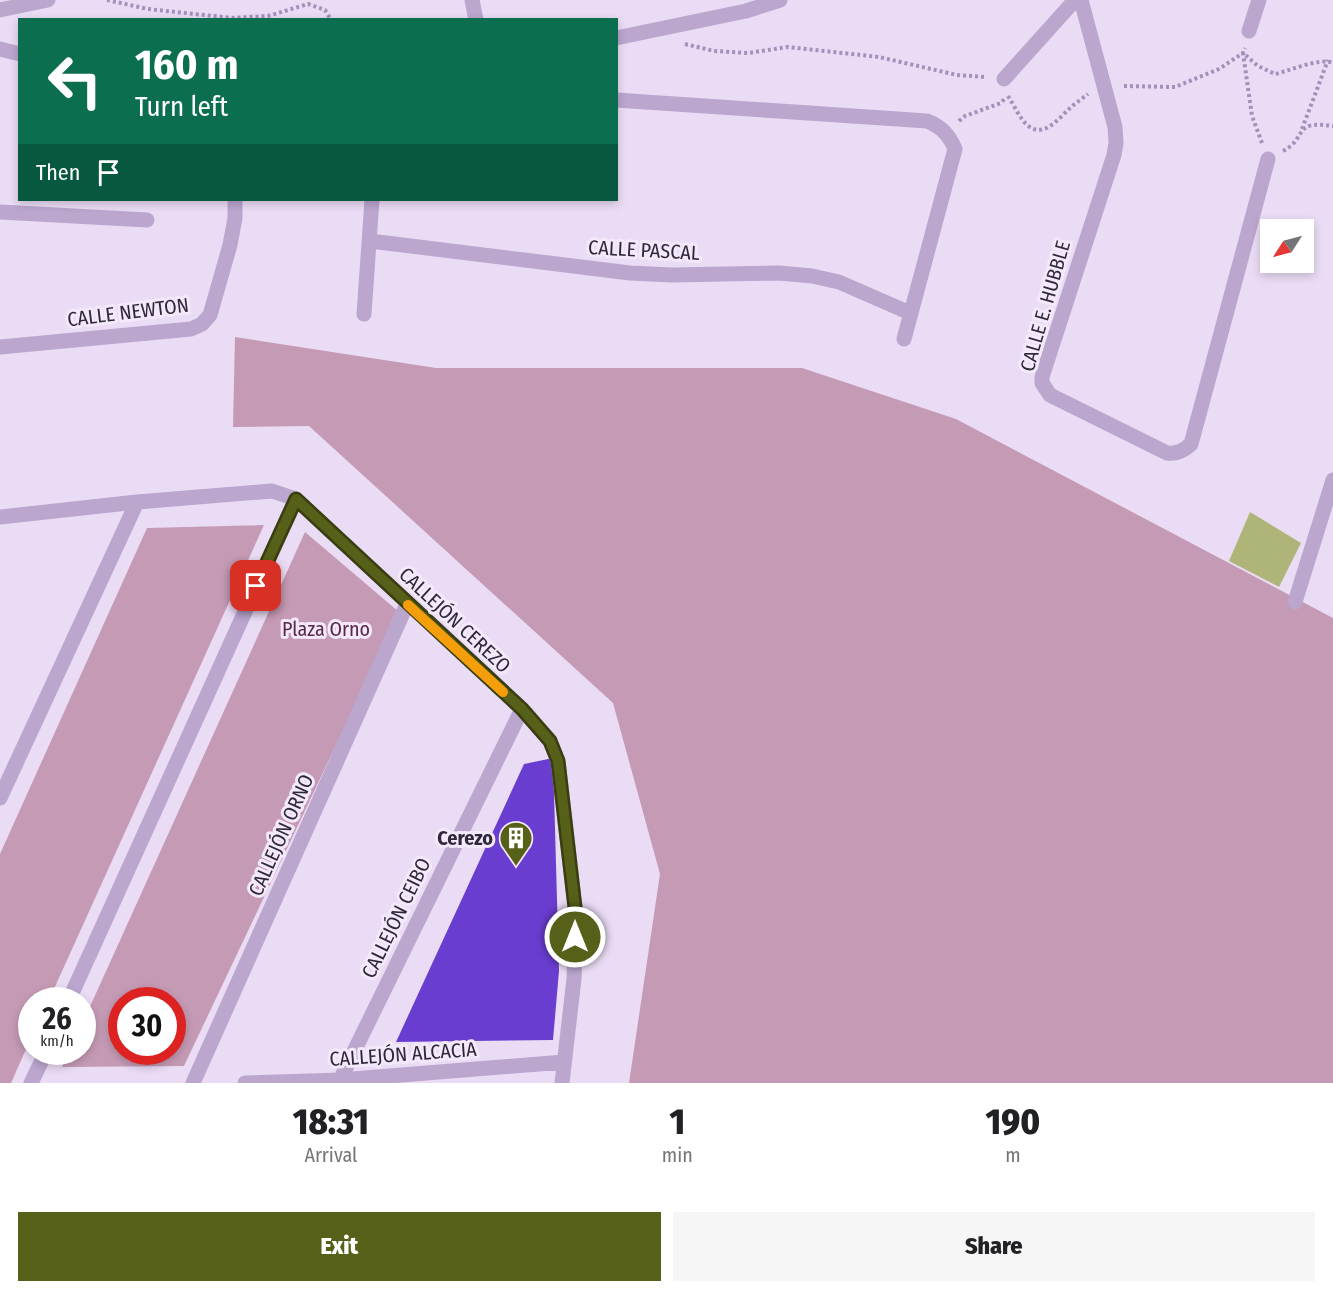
<!DOCTYPE html>
<meta charset="utf-8">
<style>
:root{--surface:#fff;--page:#f6f6f6;--text:#202124;--muted:#757577;--accent:#576019}
body{margin:0;font-family:"Fira Sans Condensed",sans-serif;background:var(--page);color:var(--text);height:100vh;display:flex;flex-direction:column;font-size:22px;white-space:nowrap}
*{box-sizing:border-box;margin:0}
p{font-size:20px;color:var(--muted)}
.icon{flex:none;width:33px;height:33px;fill:none;stroke:currentColor;stroke-width:2;stroke-linecap:round;stroke-linejoin:round}
.map{position:relative;height:1083px;overflow:hidden}
.panel{display:flex;flex-direction:column;background:var(--surface);flex:1}
.panel>*{flex:none}
.top-card{position:absolute;left:18px;top:18px;width:600px;height:183px;border-radius:0px;box-shadow:0 3px 9px #0003;background:#0b6e4f;color:#fff;overflow:hidden}
.needle{width:39px;rotate:234deg}
.buttons{position:absolute;left:1260px;top:219px;display:grid;gap:12px}
.buttons a{display:grid;place-items:center;width:54px;height:54px;border-radius:0px;background:var(--surface);box-shadow:0 3px 9px #0003;font-size:30px}
.speed{position:absolute;left:18px;top:987px;display:flex;gap:12px;font-size:30px;font-weight:700;text-align:center}
.speed>*{display:grid;place-content:center;width:78px;height:78px;border-radius:50%;background:var(--surface);box-shadow:0 3px 9px #0003;line-height:1}
.speed small{font-size:15px;font-weight:400}
.speed .limit{border:9px solid #d22;background:#fff;color:#111}
.pin{position:absolute;display:grid;place-items:center;width:51px;height:51px;color:#fff;margin:-26px;border-radius:12px;box-shadow:0 3px 9px #0006}
.me{position:absolute;width:66px;margin:-33px;rotate:0deg;stroke-linejoin:round;filter:drop-shadow(0 0 4px #0008)}
.turn{display:flex;align-items:center;gap:21px;height:126px;padding:0 18px;font-size:27px}
.turn .icon{width:78px;height:78px;stroke-width:2.5}
.turn b{display:block;font-size:42px;line-height:51px}
.then{display:flex;align-items:center;height:57px;padding:0 18px;background:#0003;gap:12px;font-size:22px}
.eta{display:flex;justify-content:space-evenly;align-items:center;height:102px;text-align:center}
.eta b{font-size:36px;font-weight:800;line-height:42px}
.button{display:flex;gap:12px;margin-top:auto;padding:12px 18px}
.button a{flex:1;height:69px;border-radius:0px;background:var(--accent);color:#fff;font-size:24px;font-weight:800;line-height:69px;text-align:center}
.button a+a{background:var(--page);color:var(--text)}
.map>svg:first-child{display:block}
.green{fill:#c59ab4;fill-rule:evenodd}
.water{fill:#afb578}
.building{fill:#6a3dd1}
.lines{fill:none;stroke-linecap:round;stroke-linejoin:round}
.path{stroke:#a590ba;stroke-width:4;stroke-dasharray:3 3;stroke-linecap:butt}
.minor{stroke:#bba6ce;stroke-width:15}
.route-casing{stroke:#393e10;stroke-width:15}
.route{stroke:#576019;stroke-width:10}
.slow{stroke:#f59e0b;stroke-width:10}
.labels{text-anchor:middle;dominant-baseline:central;stroke-width:6;stroke-linejoin:round;paint-order:stroke}
.street-label{font-size:20px;fill:#2e283a;stroke:#f4e9fb}
.park-label{font-size:20px;fill:#5a2946;stroke:#f4e9fb}
.poi-label{font-size:20px;font-weight:bold;fill:#2e283a;stroke:#f4e9fb;text-anchor:end}
</style>
<div class="map">
<svg width="1333" height="1083" viewBox="0 0 1333 1083">
<rect width="100%" height="100%" fill="#eadcf5"/>
<path class="green" d="M235 337 436 368H802L956 419 1333 618V1083H629L660 874 613 703 309 426 233 427Z
M264 525 49 1000H32L31 1038 11 1083H0V854L147 528Z
M305 532 399 612 184 1066 62 1067 69 1052H82L83 1022ZM122 1000H172V1052H122Z"/>
<path class="water" d="M1250 512 1301 543 1279 587 1229 561Z"/>
<path class="building" d="M553 758 559 971 553 1040 396 1042 524 764Z"/>
<g class="lines">
<path class="path" d="M107 0 148 9 232 18 268 16 308 4 325 10 331 20
M685 44 714 51 748 53 788 47 879 57 957 75 985 77
M1124 86 1175 87 1219 69 1243 53 1245 48
M1008 96C1014 105 1019 117 1026 124 1043 140 1058 119 1069 109 1075 103 1082 99 1088 94
M959 121 965 116 1001 103 1005 98
M1302 129 1328 60
M1262 143 1252 116 1243 53 1258 66 1275 74C1289 71 1321 57 1333 63
M1283 151C1309 137 1291 120 1333 126"/>
<path class="minor" d="M472 0 476 20
M1081 0 1115 127 1116 143 1114 155 1042 377V383L1050 395 1167 453C1177 454 1183 451 1191 444L1268 159
M0 10 48 0
M1249 31 1259 0
M616 38 746 11 780 0
M0 49 20 54
M1004 79 1075 0
M616 100 927 121C942 127 949 135 955 149L904 339
M0 212 147 220
M370 241 630 273 672 275 779 273 812 276 839 282 910 313
M364 314 372 200
M0 347 191 329 202 324 210 315 230 245 235 218V200
M0 517 137 502 272 491 296 499 522 709 550 741 558 761 576 916 574 979 562 1083
M1295 602 1333 480
M0 798 137 502
M69 1000 296 499
M340 1080 522 709
M31 1083 46 1052
M193 1083 407 604
M245 1083 340 1080 564 1062"/>
</g>
<g class="lines">
<g class="route-casing">
<path id="route" d="M256 586 296 499 522 709 550 741 558 761 576 916 575 937"/>
</g>
<use href="#route" class="route"/>
<path class="slow" d="M408 605 503 692"/>
</g>
<defs>
<g id="building-pin" transform="scale(1.725)"><path d="M0 17L-7.5 6A9.5 9.5 0 1 1 7.5 6Z" fill="#576019" stroke="#f4e9fb"/><path d="M-4-6H4V6H1V3H-1V6H-4ZM-2.5-4.3h1.7v1.8h-1.7ZM.8-4.3h1.7v1.8H.8ZM-2.5-1h1.7V.8h-1.7ZM.8-1h1.7V.8H.8Z" fill="#fff"/></g>
</defs>
<g fill-rule="evenodd">
<use href="#building-pin" x="516" y="838"/>
</g>
<g class="labels">
<g class="street-label">
<text transform="translate(644 250) rotate(3)">CALLE PASCAL</text>
<text transform="translate(1045 306) rotate(-74)">CALLE E. HUBBLE</text>
<text transform="translate(128 312) rotate(-7)">CALLE NEWTON</text>
<text transform="translate(455 620) rotate(43)">CALLEJÓN CEREZO</text>
<text transform="translate(281 835) rotate(-66)">CALLEJÓN ORNO</text>
<text transform="translate(396 918) rotate(-64)">CALLEJÓN CEIBO</text>
<text transform="translate(403 1054) rotate(-4)">CALLEJÓN ALCACIA</text>
</g>
<g class="park-label">
<text x="326" y="629">Plaza Orno</text>
</g>
<g class="poi-label">
<text x="493" y="838">Cerezo</text>
</g>
</g>
</svg>
<div class="buttons">
<a><svg class="needle" viewBox="-14 -14 28 28"><path d="M0-13l5 13h-10z" fill="#e53935"/><path d="M0 13l5-13h-10z" fill="#757577"/></svg></a>
</div>
<div class="speed"><div>26<small>km/h</small></div><div class="limit">30</div></div>
<div class="pin" style="left:256px;top:586px;background:#d93025"><svg class="icon" aria-label="arrive" viewBox="0 0 24 24"><path d="M6 21V4h12l-3 4 3 4H6"/></svg></div>
<svg class="me" style="left:575px;top:937px" viewBox="-20 -20 40 40"><circle r="17" fill="#576019" stroke="#fff" stroke-width="3"/><path d="M0-11L8 9 0 5-8 9z" fill="#fff"/></svg>
<div class="top-card">
<div class="turn"><svg class="icon" aria-label="left" viewBox="0 0 24 24"><path d="M17 20v-9H6M10 6l-5 5 5 5"/></svg><div><b>160 m</b>Turn left</div></div>
<div class="then">Then<svg class="icon" aria-label="arrive" viewBox="0 0 24 24"><path d="M6 21V4h12l-3 4 3 4H6"/></svg></div>
</div>
</div>
<section class="panel">
<div class="eta">
<div><b>18:31</b><p>Arrival</p></div>
<div><b>1</b><p>min</p></div>
<div><b>190</b><p>m</p></div>
</div>
<div class="button"><a>Exit</a><a>Share</a></div>
</section>
